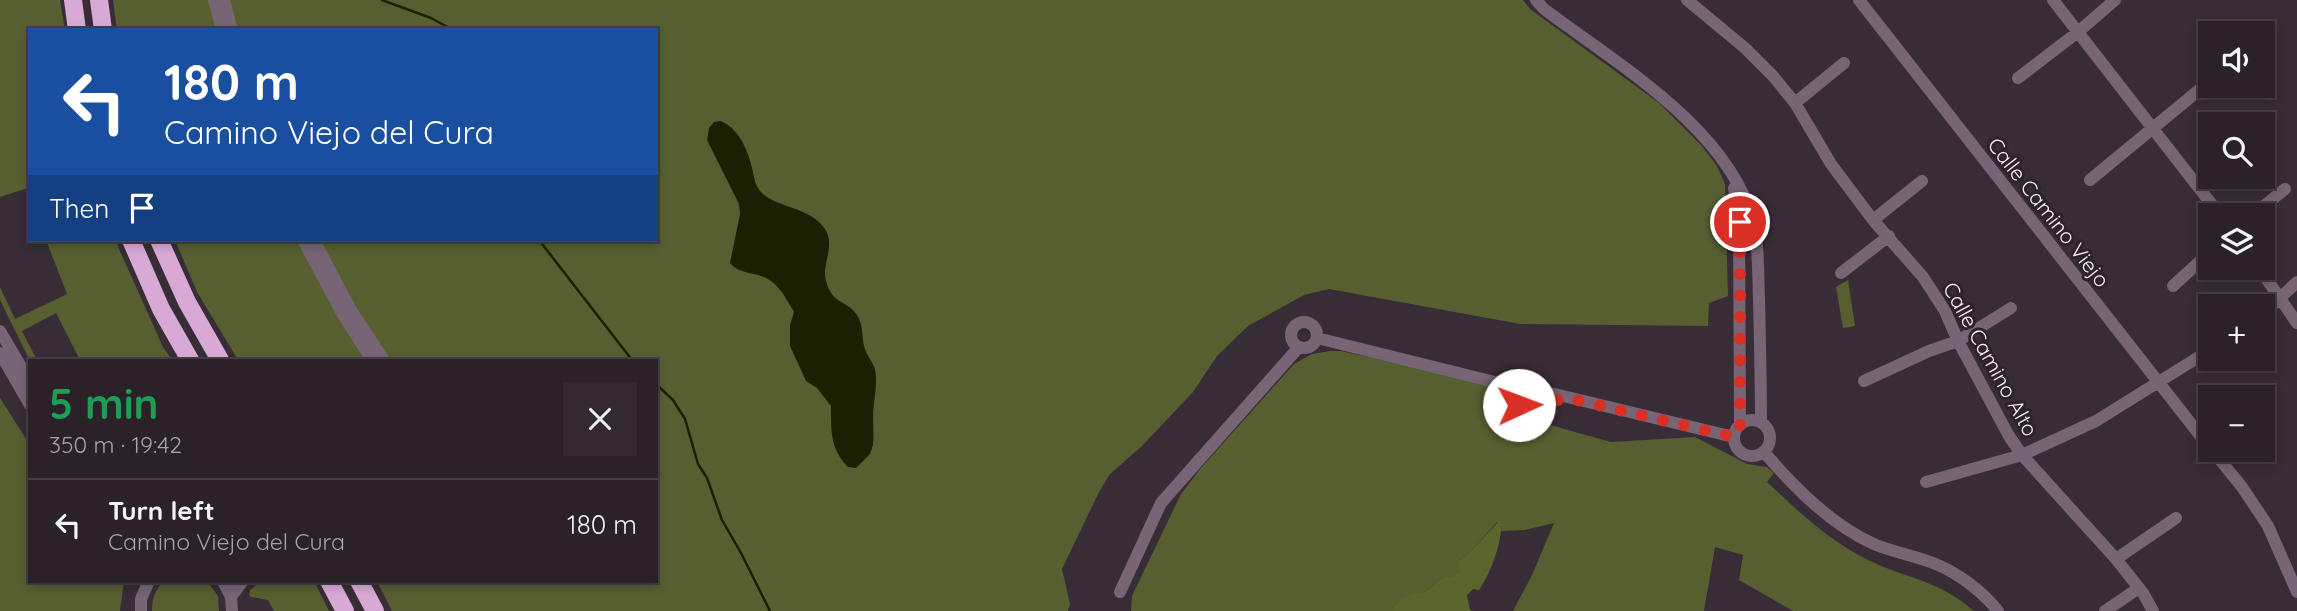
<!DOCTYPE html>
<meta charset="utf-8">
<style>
:root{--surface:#2a2129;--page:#322931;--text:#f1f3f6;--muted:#a5a3a8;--line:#463e46}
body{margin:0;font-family:Quicksand,sans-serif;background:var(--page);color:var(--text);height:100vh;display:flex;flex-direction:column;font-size:26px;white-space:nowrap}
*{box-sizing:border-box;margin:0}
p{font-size:23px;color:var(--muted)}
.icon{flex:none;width:38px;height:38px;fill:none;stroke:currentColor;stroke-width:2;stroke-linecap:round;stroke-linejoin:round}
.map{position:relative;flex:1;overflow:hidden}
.panel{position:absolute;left:28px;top:359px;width:630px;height:224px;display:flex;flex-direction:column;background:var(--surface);border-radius:0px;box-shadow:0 4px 10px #0003,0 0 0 2px var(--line)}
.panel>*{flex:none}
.banner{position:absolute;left:28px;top:28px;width:630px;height:214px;border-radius:0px;box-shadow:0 4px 10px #0003,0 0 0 2px var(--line);background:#1a4fa0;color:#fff;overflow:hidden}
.tools{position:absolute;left:2198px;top:21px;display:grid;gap:14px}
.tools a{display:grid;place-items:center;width:77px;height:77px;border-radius:0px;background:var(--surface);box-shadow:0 4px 10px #0003,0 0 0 2px var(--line);font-size:35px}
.pin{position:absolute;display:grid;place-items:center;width:60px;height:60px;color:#fff;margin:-30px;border:4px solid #fff;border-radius:50%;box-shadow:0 2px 7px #0007}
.me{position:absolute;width:77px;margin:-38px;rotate:88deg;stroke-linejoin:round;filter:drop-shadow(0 0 5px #0008)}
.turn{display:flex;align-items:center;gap:24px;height:147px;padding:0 21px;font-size:32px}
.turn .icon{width:91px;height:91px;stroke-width:2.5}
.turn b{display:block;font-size:49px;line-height:60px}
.then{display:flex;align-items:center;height:66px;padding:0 21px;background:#0003;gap:14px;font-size:26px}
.round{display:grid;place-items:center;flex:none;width:74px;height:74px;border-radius:0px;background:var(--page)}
.headline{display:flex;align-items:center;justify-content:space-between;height:119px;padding:0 21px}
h1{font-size:42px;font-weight:800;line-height:52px;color:#1e9e55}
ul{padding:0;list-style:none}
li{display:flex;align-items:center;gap:21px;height:91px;padding:0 21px;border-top:2px solid var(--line)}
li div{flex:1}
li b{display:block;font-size:26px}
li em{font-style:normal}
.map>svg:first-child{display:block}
.green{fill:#575e30}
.forest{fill:#5c652d}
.water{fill:#1b2003}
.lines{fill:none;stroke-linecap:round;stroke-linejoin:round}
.stream{stroke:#1b2003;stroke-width:2.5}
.minor{stroke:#776475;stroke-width:12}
.highway{stroke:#d8a9d4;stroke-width:18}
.route{stroke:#d93025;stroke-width:12;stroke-dasharray:0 21.6}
.labels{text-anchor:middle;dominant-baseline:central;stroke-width:6;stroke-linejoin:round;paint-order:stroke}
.street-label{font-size:21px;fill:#faf2f9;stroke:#2d222d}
</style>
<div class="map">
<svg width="2297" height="611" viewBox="0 0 2297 611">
<rect width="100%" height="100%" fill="#382c37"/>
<path class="green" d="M0 0H60L65 30H30V191L28 188 0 197Z
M113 0H1523L1530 9 1659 103 1702 146 1717 166 1725 184 1728 296 1709 303 1708 326 1520 324 1329 289 1304 295 1248 326 1217 356 1193 392 1141 447 1110 474 1099 492 1062 569 1070 604 1068 611H392L377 581H656V360H238L197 292 175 240H656V30H117Z
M46 240H115L163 347 172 360H80L56 313 22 331 37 360 30 361 0 300V287L15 319 67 294Z
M1848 280 1855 326 1843 328 1836 287Z
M1330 351H1341L1437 372 1503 390 1509 394 1507 413 1611 442 1695 437 1747 464 1767 467 1774 473 1767 482C1799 512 1828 540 1868 560 1907 579 1939 580 1974 611H1793L1739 580 1743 555 1715 547 1704 611H1513L1532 575 1554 523 1525 530 1501 531 1502 524 1497 522 1472 550 1459 561V572L1451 577H1443L1424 593 1417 611H1131L1132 596 1181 494 1201 468 1294 364 1312 354Z
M0 398 30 445V581H124L120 611H0Z
M164 581H207L218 596 219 611H152C152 598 155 590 164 581Z
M262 581H314L329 611H274L268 600 251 597 249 594 250 590Z"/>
<path class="forest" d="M1500 520 1502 524C1500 546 1492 571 1479 590L1473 589 1467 595 1470 610 1473 611H1392L1400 600 1412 594 1424 593 1443 577H1451L1459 572V561L1472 550Z"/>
<path class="water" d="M720 121C738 127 748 150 752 168 754 175 754 181 758 188 771 209 808 204 825 229 836 245 821 265 826 281 833 306 846 299 857 315 863 324 862 336 864 346 866 355 873 361 875 370 878 383 874 399 873 413 873 424 874 434 873 445L870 454 856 468 848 467C830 449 831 430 831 406L817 388 806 381 790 346V325L794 312C786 299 780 285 766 278 754 272 739 274 730 263L740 214 739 204 707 140 709 128 714 122Z"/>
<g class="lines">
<path class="stream" d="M382 0 431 18 453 30
M539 240 632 360
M656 384 673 400 685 419 698 464 707 478 722 520 741 553 770 611"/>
<path class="minor" d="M214 0 222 30
M224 0 232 30
M1536 0 1544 9C1617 64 1728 128 1753 221 1759 246 1758 274 1759 300 1760 341 1761 382 1761 422
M1687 0 1745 48 1773 76 1795 103 1831 164 1873 220 1923 277 1945 311 1958 341 2009 436 2022 455 2116 559 2143 593 2153 611
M1859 0 2210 448
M2053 0 2220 215
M2018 78 2078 32 2115 0
M1795 103 1844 63
M2090 180 2210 81
M1734 188 1739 222 1740 425
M2253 215 2285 189
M1873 220 1922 181
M303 240 343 315 372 360
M314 240 351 310 384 360
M2259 268 2297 323
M1841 273 1889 236
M2173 286 2210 252
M2263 314 2297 282
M1291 335a13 13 0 1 1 26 0a13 13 0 1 1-26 0Z
M0 331 30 382
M1317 338 1523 389
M0 353 30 405
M1864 381 1929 351 1958 341 2011 308
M1518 400a13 13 0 1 1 26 0a13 13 0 1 1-26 0Z
M1542 391 1734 437
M1734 438a18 18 0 1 1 36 0a18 18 0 1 1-36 0Z
M2212 450 2242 487 2268 526 2297 592
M1764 452C1794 487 1832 526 1876 545 1894 552 1915 556 1933 563 1957 572 1982 591 1998 611
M1926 482 2022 455 2096 421 2210 350
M2116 559 2176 518
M223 581 231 597 232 611
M1120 592 1161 503 1299 347
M231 597 243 581
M141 611V599L149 581
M2105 611 2139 588"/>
<path class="highway" d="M73 0 77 30
M99 0 103 30
M131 240 161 309 190 360
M159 240 187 302 220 360
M329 581 345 611
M359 581 375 611"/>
</g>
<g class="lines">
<path class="route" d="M1519 405C1531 417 1538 410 1550 403 1556 400 1561 399 1568 398L1734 437 1740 425V222"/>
</g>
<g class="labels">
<g class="street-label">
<text transform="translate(2049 212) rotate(52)">Calle Camino Viejo</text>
<text transform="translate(1991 359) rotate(61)">Calle Camino Alto</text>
</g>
</g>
</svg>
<div class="tools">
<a><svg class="icon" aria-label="sound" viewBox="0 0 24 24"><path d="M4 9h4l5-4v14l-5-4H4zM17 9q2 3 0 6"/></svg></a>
<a><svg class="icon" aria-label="search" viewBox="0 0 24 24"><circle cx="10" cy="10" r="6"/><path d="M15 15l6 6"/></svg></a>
<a><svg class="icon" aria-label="layers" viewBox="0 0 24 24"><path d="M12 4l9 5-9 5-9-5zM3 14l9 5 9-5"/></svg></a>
<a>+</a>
<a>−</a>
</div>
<div class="pin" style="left:1740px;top:222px;background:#d93025"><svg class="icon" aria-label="arrive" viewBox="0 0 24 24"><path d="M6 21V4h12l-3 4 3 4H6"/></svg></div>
<svg class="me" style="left:1519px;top:405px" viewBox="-20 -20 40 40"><circle r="19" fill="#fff"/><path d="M0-13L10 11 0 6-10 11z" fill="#d93025"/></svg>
<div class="banner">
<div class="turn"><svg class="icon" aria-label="left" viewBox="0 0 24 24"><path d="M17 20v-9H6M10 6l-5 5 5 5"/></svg><div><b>180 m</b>Camino Viejo del Cura</div></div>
<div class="then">Then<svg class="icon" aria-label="arrive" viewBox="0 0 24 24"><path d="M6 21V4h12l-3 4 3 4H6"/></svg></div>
</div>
<section class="panel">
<div class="headline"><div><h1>5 min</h1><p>350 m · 19:42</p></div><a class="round"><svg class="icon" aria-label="close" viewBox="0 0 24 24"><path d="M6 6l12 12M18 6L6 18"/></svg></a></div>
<ul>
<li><svg class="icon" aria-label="left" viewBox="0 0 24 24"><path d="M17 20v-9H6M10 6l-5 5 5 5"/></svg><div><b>Turn left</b><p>Camino Viejo del Cura</p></div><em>180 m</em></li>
</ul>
</section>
</div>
